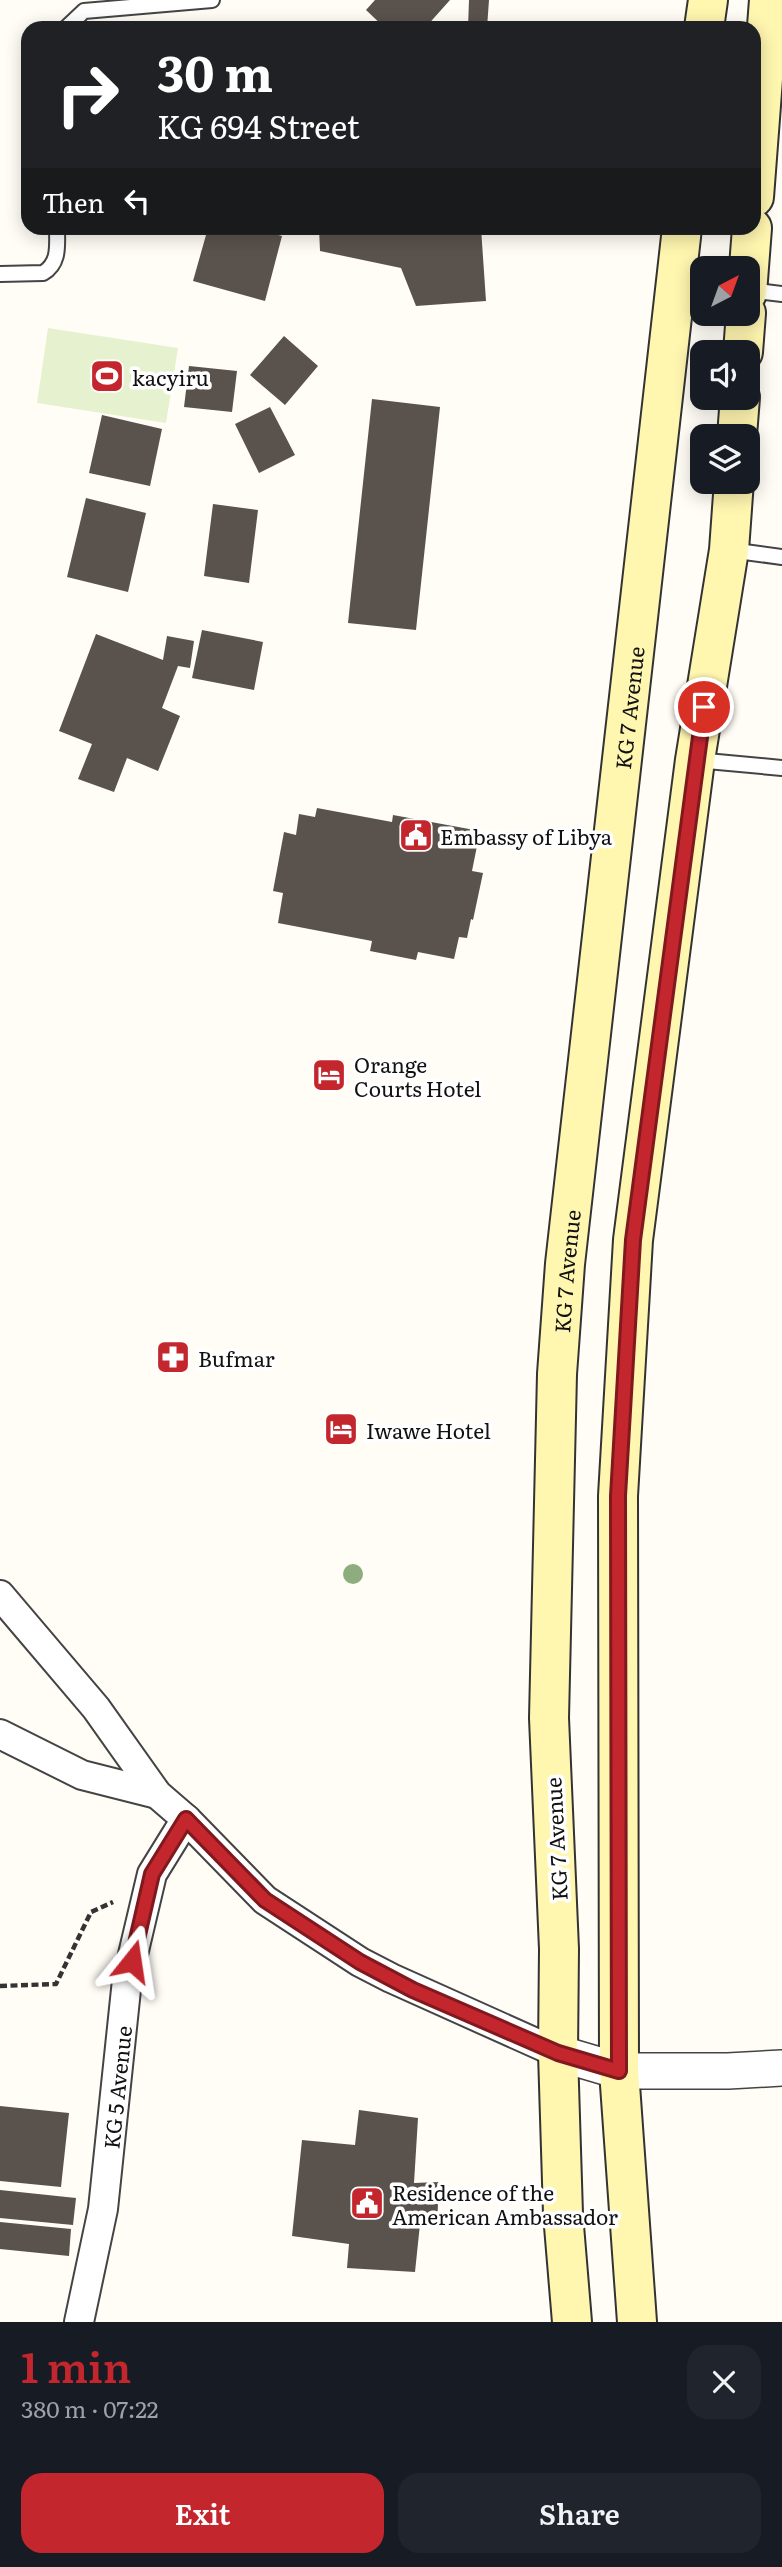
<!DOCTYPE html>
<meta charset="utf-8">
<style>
:root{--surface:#171b24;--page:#20242c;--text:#f1f3f6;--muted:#9ea1a6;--accent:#c4262e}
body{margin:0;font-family:Literata,serif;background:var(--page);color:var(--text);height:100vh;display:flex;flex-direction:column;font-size:26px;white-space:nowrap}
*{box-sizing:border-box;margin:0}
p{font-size:23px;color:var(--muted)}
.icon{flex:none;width:38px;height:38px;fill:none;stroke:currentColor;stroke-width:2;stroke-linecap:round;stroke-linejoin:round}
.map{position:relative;height:2322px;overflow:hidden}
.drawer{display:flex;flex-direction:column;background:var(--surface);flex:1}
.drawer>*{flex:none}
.top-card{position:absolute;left:21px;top:21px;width:740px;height:214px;border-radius:21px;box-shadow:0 4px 18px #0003;background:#202124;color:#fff;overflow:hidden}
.needle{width:46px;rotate:41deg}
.fabs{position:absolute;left:690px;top:256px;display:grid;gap:14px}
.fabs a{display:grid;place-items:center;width:70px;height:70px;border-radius:14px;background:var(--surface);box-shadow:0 4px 18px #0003;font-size:35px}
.pin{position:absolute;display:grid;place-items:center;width:60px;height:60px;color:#fff;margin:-30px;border:4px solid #fff;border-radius:50%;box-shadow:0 2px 7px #0007}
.me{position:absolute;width:77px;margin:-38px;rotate:15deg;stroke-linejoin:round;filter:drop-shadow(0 0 5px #0008)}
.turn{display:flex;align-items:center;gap:24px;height:147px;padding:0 21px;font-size:32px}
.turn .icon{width:91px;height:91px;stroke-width:2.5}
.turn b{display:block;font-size:49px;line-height:60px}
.then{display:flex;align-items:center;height:66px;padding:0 21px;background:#0003;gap:14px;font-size:26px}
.round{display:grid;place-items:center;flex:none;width:74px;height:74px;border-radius:21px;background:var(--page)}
.summary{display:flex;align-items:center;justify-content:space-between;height:119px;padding:0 21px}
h1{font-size:42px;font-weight:600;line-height:52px;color:var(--accent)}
.cta{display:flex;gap:14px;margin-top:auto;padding:14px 21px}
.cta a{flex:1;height:80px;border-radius:21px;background:var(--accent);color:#fff;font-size:28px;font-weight:600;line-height:80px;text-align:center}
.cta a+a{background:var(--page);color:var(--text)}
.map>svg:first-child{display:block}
.pitch{fill:#e6f2cf}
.building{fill:#5a524d}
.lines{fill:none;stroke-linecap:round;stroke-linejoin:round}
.service-casing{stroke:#444;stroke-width:18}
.minor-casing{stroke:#444;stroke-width:32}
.tertiary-casing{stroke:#444;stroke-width:38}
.secondary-casing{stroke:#333;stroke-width:42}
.path{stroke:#333;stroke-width:4.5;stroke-dasharray:7 3.5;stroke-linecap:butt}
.service{stroke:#fff;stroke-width:14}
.minor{stroke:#fff;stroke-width:28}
.tertiary{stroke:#fff;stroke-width:35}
.secondary{stroke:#fff6b0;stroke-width:38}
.tree{fill:#8dad7f}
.route-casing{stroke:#7f191e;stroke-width:18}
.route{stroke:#c4262e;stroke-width:12}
.labels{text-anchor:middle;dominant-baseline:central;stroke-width:7;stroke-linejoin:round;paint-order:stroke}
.poi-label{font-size:21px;fill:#111;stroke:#fff;text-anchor:start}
.street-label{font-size:21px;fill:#111;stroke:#fff}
</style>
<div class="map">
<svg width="782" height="2322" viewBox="0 0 782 2322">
<rect width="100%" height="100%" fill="#fffdf5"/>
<path class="pitch" d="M48 328 178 348 166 423 37 403Z"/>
<path class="building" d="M375 0H450L425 28H385L366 10Z
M469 0H489L487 28H468Z
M208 228H252L282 236 265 301 193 281Z
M319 228H481L486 301 416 306 401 268 320 251Z
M284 336 318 366 285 405 250 375Z
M189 366 237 371 232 412 184 407Z
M372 399 440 407 416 630 348 623Z
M270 407 295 455 259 473 235 424Z
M102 415 162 429 150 486 89 473Z
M86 498 146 513 128 592 67 577Z
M213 504 258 510 249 583 204 576Z
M202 630 263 642 254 690 192 678Z
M96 634 163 660 167 636 194 641 190 668 178 666 162 708 180 716 158 771 127 758 114 792 78 779 92 744 59 731Z
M317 808 392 822 393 815 480 831 472 871 483 873 473 920 471 919 467 938 459 937 454 959 418 952 416 960 370 951 372 941 278 923 283 893 273 891 284 832 296 835 299 814 315 817Z
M0 2106 69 2113 61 2187 0 2181Z
M359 2110 418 2118 414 2183 439 2182 437 2226 420 2224 415 2272 347 2268 349 2244 292 2236 302 2140 355 2145Z
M0 2190 76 2198 73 2225 0 2218Z
M0 2222 71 2229 69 2256 0 2249Z"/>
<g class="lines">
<g class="service-casing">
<path id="service" d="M66 28 84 11 212 0
M0 274 43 273C60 263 57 245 57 228
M749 290 782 294
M730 550 782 557
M696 760 782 768"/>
</g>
<g class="minor-casing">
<g id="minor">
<path d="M0 1595 96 1708 157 1794 186 1819 265 1900 360 1962 391 1978 558 2053"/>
<path d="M0 1734 82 1775 157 1794"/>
<path id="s1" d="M79 2322 103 2209 127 1980 152 1874 186 1819"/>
</g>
</g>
<g class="tertiary-casing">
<path id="tertiary" d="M558 2053 619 2071H728L782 2068"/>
</g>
<g class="secondary-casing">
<g id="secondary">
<path d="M704 28 708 0"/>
<path d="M754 197 769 0"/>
<path d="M747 293 752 228"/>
<path d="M743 352 746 313"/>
<path d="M737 436 740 397"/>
<path id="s2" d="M572 2322 563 2214 558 2053 559 1949 549 1718 557 1374 565 1264 682 228"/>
<path d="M637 2322 619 2071 618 1496 633 1240 695 760 729 550 734 481"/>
</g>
</g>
<path class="path" d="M0 1986 56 1984 91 1912 113 1902"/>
<use href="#service" class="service"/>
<use href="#minor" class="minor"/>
<use href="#tertiary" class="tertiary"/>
<use href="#secondary" class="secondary"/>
</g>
<circle class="tree" cx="353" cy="1574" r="10"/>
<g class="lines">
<g class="route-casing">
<path id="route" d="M132 1961 152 1874 186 1819 265 1900 360 1962 413 1990 558 2053 619 2071 618 1496 633 1240 704 707"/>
</g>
<use href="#route" class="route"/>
</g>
<defs>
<g id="stadium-square" transform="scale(1.75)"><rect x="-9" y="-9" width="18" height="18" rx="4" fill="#c4262e" stroke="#fff"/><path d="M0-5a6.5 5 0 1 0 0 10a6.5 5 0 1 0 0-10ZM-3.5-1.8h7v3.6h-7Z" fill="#fff"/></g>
<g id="civic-square" transform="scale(1.75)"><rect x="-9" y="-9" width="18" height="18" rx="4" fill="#c4262e" stroke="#fff"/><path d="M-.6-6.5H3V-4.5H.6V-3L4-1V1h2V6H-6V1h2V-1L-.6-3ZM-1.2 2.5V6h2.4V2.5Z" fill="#fff"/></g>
<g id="hotel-square" transform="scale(1.75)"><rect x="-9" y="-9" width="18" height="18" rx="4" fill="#c4262e" stroke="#fff"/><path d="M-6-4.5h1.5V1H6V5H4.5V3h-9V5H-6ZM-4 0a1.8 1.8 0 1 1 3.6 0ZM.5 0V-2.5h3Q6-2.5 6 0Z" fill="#fff"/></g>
<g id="pharmacy-square" transform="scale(1.75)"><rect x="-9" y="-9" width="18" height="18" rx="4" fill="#c4262e" stroke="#fff"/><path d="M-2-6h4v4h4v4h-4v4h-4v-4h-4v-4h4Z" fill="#fff"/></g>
</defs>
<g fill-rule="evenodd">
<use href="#stadium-square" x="107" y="376"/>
<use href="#civic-square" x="416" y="835"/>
<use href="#hotel-square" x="329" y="1075"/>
<use href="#pharmacy-square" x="173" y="1357"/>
<use href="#hotel-square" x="341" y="1429"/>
<use href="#civic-square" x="367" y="2203"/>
</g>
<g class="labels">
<g class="poi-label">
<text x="132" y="376">kacyiru</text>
<text x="440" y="835">Embassy of Libya</text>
<text x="354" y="1063">Orange<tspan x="354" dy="24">Courts Hotel</tspan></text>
<text x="198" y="1357">Bufmar</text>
<text x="366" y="1429">Iwawe Hotel</text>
<text x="392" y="2191">Residence of the<tspan x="392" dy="24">American Ambassador</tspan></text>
</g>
<g class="street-label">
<text stroke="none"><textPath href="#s2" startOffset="1619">KG 7 Avenue</textPath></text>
<text stroke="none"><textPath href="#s2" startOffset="1052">KG 7 Avenue</textPath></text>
<text transform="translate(555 1839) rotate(-93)">KG 7 Avenue</text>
<text stroke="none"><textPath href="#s1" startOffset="238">KG 5 Avenue</textPath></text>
</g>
</g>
</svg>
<div class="fabs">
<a><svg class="needle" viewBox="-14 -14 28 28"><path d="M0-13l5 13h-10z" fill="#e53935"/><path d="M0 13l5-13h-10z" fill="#9ea1a6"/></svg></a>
<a><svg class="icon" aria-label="sound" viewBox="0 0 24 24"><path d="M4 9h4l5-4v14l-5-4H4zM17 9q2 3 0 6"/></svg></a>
<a><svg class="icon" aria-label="layers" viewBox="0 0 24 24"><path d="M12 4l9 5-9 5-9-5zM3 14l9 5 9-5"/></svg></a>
</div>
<div class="pin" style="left:704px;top:707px;background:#d93025"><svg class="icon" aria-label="arrive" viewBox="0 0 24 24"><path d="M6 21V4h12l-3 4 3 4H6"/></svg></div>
<svg class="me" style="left:132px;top:1961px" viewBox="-20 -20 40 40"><path d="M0-17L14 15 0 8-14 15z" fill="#c4262e" stroke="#fff" stroke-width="4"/></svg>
<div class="top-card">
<div class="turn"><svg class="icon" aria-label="right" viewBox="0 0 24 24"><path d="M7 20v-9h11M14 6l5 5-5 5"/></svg><div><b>30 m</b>KG 694 Street</div></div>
<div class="then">Then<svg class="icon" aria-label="left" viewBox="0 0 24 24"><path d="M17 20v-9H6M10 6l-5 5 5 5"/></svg></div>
</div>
</div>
<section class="drawer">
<div class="summary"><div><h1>1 min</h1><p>380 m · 07:22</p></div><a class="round"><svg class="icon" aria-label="close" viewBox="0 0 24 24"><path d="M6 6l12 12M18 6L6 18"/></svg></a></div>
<div class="cta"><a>Exit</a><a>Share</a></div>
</section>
